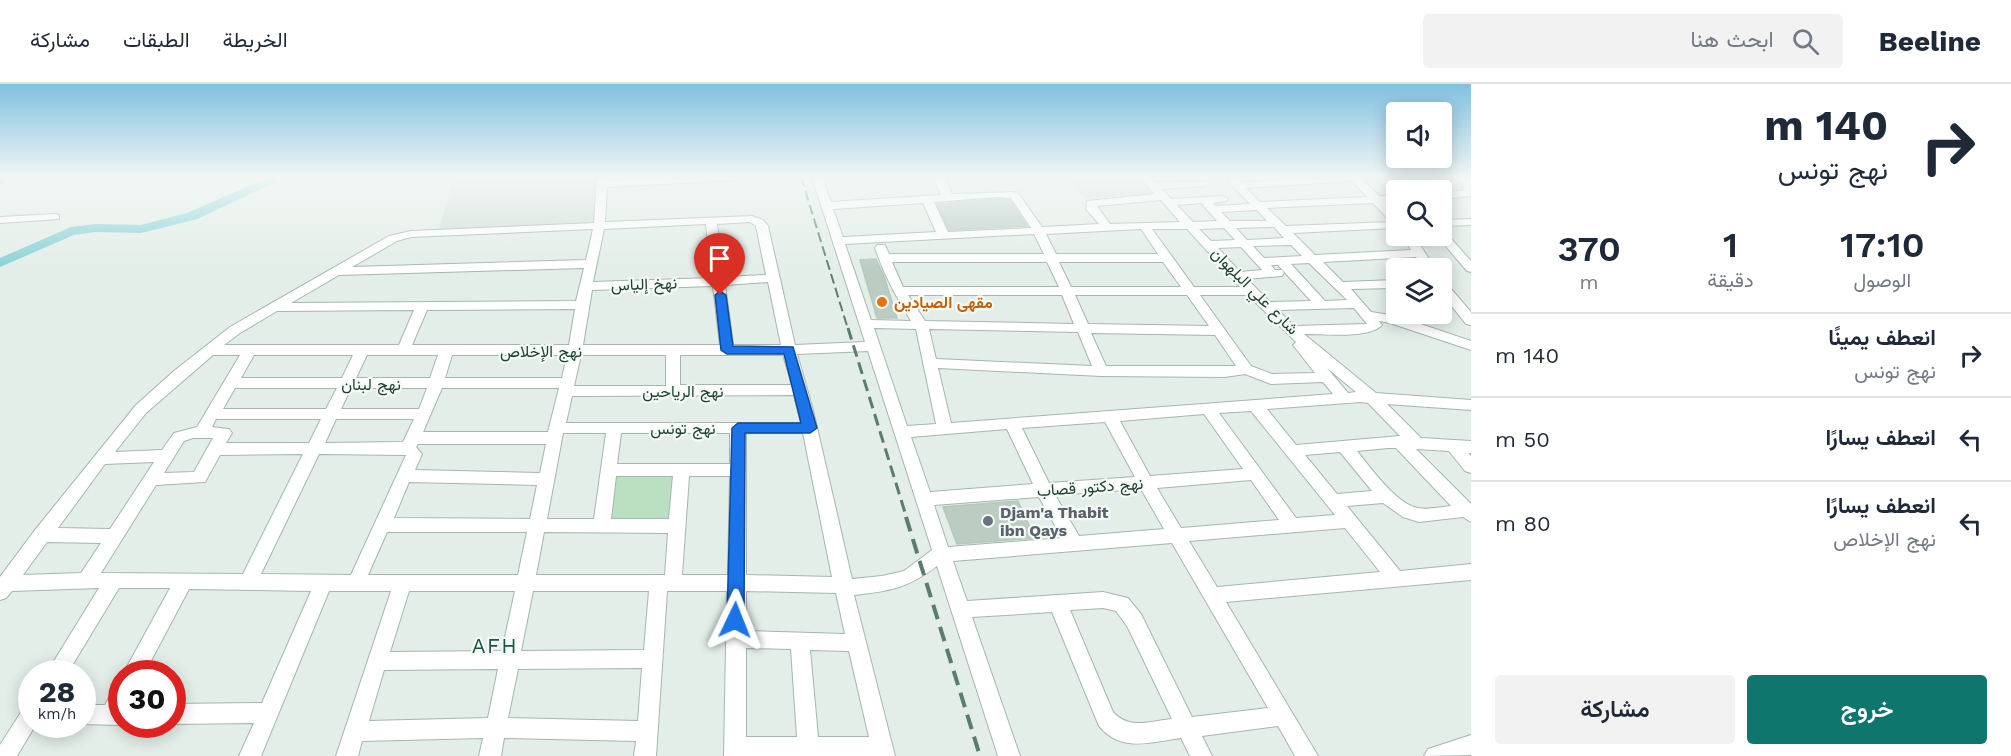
<!DOCTYPE html>
<html lang="ar">
<meta charset="utf-8">
<style>
:root{--surface:#fff;--page:#f2f2f3;--text:#1f2937;--muted:#747a83;--line:#e0e1e3;--accent:#0f766e}
body{margin:0;font-family:"Work Sans",Vazirmatn,sans-serif;background:var(--page);color:var(--text);direction:rtl;height:100vh;display:flex;flex-direction:column;font-size:22px;white-space:nowrap}
*{box-sizing:border-box;margin:0}
p{font-size:20px;color:var(--muted)}
.icon{flex:none;width:33px;height:33px;fill:none;stroke:currentColor;stroke-width:2;stroke-linecap:round;stroke-linejoin:round}
.map{position:relative;flex:1;overflow:hidden;direction:ltr}
.side{display:flex;flex-direction:column;background:var(--surface);width:540px}
.side>*{flex:none}
.banner{background:#fff;color:var(--text);overflow:hidden}
.controls{position:absolute;left:1386px;top:18px;display:grid;gap:12px}
.controls a{display:grid;place-items:center;width:66px;height:66px;border-radius:6px;background:var(--surface);box-shadow:0 3px 15px #0003;font-size:30px}
.speed{position:absolute;left:18px;top:576px;display:flex;gap:12px;font-size:30px;font-weight:700;text-align:center}
.speed>*{display:grid;place-content:center;width:78px;height:78px;border-radius:50%;background:var(--surface);box-shadow:0 3px 15px #0003;line-height:1}
.speed small{font-size:15px;font-weight:400}
.speed .limit{border:9px solid #d22;background:#fff;color:#111}
.pin{position:absolute;display:grid;place-items:center;width:51px;height:51px;color:#fff;margin:-62px -26px;border-radius:50% 50% 50% 0;rotate:-45deg;box-shadow:0 0 6px #0007}
.pin .icon{rotate:45deg}
.me{position:absolute;width:66px;margin:-33px;rotate:2deg;stroke-linejoin:round;filter:drop-shadow(0 0 4px #0008)}
.turn{display:flex;align-items:center;gap:21px;height:126px;padding:0 24px;font-size:27px}
.turn .icon{width:78px;height:78px;stroke-width:2.5}
.turn b{display:block;font-size:42px;line-height:51px}
.eta{display:flex;justify-content:space-evenly;align-items:center;height:102px;text-align:center}
.eta b{font-size:36px;font-weight:600;line-height:42px}
.cta{display:flex;gap:12px;margin-top:auto;padding:12px 24px}
.cta a{flex:1;height:69px;border-radius:6px;background:var(--accent);color:#fff;font-size:24px;font-weight:600;line-height:69px;text-align:center}
.cta a+a{background:var(--page);color:var(--text)}
ul{padding:0;list-style:none}
li{display:flex;align-items:center;gap:18px;height:84px;padding:0 24px;border-top:2px solid var(--line)}
li div{flex:1}
li b{display:block;font-size:22px}
li em{font-style:normal}
header{display:flex;align-items:center;gap:36px;box-sizing:border-box;height:84px;padding:0 30px;background:var(--surface);border-bottom:2px solid var(--line)}
header strong{font-size:28px}
nav{display:flex;gap:33px;margin-inline-start:auto;font-size:21px}
.search{width:420px;height:54px;background:var(--page);display:flex;align-items:center;gap:15px;box-sizing:border-box;padding:0 21px;border-radius:6px;color:var(--muted);font-size:22px}
main{display:flex;flex:1;min-height:0}
.map>svg:first-child{display:block}
.built{fill:#d1ded7}
.green{fill:#bae0c1}
.lines{fill:none;stroke-linecap:round;stroke-linejoin:round}
.river{fill:#87d1d6;fill-rule:evenodd}
.building{fill:#bbccc3;stroke:#b4c8be;stroke-width:1.5}
.minor-casing{stroke:#a5b6af;stroke-width:2}
.major-casing{stroke:#c1cac6;stroke-width:2}
.minor{fill:#fff;fill-rule:evenodd}
.major{fill:#64a690;fill-rule:evenodd}
.rail-far2{stroke:#5b7c70;stroke-width:2;stroke-dasharray:10 4.5;stroke-linecap:butt}
.rail-far1{stroke:#5b7c70;stroke-width:3;stroke-dasharray:12 6;stroke-linecap:butt}
.rail{stroke:#5b7c70;stroke-width:4;stroke-dasharray:15 8;stroke-linecap:butt}
.route{fill:#1a73e8;stroke:#114b97;stroke-width:1.5}
.food-dot{fill:#e8710a;stroke:#f4faf6;stroke-width:2}
.worship-dot{fill:#6b7280;stroke:#f4faf6;stroke-width:2}
.labels{text-anchor:middle;dominant-baseline:central;stroke-width:4.5;stroke-linejoin:round;paint-order:stroke}
.street-label{font-size:16px;fill:#214035;stroke:#f4faf6}
.food-label{font-size:16px;font-weight:bold;fill:#c56008;stroke:#f4faf6;text-anchor:start}
.worship-label{font-size:16px;font-weight:bold;fill:#5b616d;stroke:#f4faf6;text-anchor:start}
.near-neighbourhood-label{font-size:21px;letter-spacing:1.5px;fill:#1b5442;stroke:#f4faf6}
</style>
<header>
<strong>Beeline</strong>
<div class="search"><svg class="icon" aria-label="search" viewBox="0 0 24 24"><circle cx="10" cy="10" r="6"/><path d="M15 15l6 6"/></svg>ابحث هنا</div>
<nav><a>الخريطة</a><a>الطبقات</a><a>مشاركة</a></nav>
</header>
<main>
<section class="side">
<div class="banner">
<div class="turn"><svg class="icon" aria-label="right" viewBox="0 0 24 24"><path d="M7 20v-9h11M14 6l5 5-5 5"/></svg><div><b>140 m</b>نهج تونس</div></div>
</div>
<div class="eta">
<div><b>17:10</b><p>الوصول</p></div>
<div><b>1</b><p>دقيقة</p></div>
<div><b>370</b><p>m</p></div>
</div>
<ul>
<li><svg class="icon" aria-label="right" viewBox="0 0 24 24"><path d="M7 20v-9h11M14 6l5 5-5 5"/></svg><div><b>انعطف يمينًا</b><p>نهج تونس</p></div><em>140 m</em></li>
<li><svg class="icon" aria-label="left" viewBox="0 0 24 24"><path d="M17 20v-9H6M10 6l-5 5 5 5"/></svg><div><b>انعطف يسارًا</b></div><em>50 m</em></li>
<li><svg class="icon" aria-label="left" viewBox="0 0 24 24"><path d="M17 20v-9H6M10 6l-5 5 5 5"/></svg><div><b>انعطف يسارًا</b><p>نهج الإخلاص</p></div><em>80 m</em></li>
</ul>
<div class="cta"><a>خروج</a><a>مشاركة</a></div>
</section>
<div class="map">
<svg width="1471" height="672" viewBox="0 0 1471 672">
<rect width="100%" height="100%" fill="#e3eee8"/>
<path class="built" d="M454 93H598L595 139 439 145Z
M1068 93H1143L1156 110 1085 115Z"/>
<path class="green" d="M615 390H676L672 438 610 437Z"/>
<g class="lines">
<path class="river" d="M269 93H287L197 135 141 149 96 148 74 151 0 183V174L71 143 96 140 141 141 187 129Z"/>
</g>
<path class="building" d="M999 115 1010 116 1027 142 949 146 937 120Z
M876 175 884 192 897 234H877L860 176Z
M1018 417 1035 454 957 460 943 423Z"/>
<g class="lines">
<g class="minor-casing">
<path id="minor" d="M597 93H607V97L744 93 739 96 607 103 605 138 752 132 763 136 768 142 795 261 865 258 812 93H822L831 118 941 111 933 93H944L952 110 1014 108 1018 109 1042 143 1099 140 1086 125 1087 117 1155 110 1140 93H1151L1156 99 1209 97 1210 99 1205 102 1162 105 1171 115 1222 112 1228 115 1226 117 1213 119 1215 122 1250 120 1224 93H1236L1240 98 1360 93 1379 112H1396V118L1385 119 1396 130V144L1293 149 1315 171 1411 166 1402 152H1414L1435 184H1423L1416 173 1323 178 1343 198 1396 196V204L1351 205 1371 228 1397 232 1471 257V266L1390 239 1379 237 1382 241C1369 255 1323 250 1304 250L1376 309 1471 316V326L1387 320 1421 354 1471 357V369H1468L1471 372V389L1465 387 1449 367 1416 365 1471 420V438L1463 433 1419 438 1403 433 1383 419 1347 422 1400 487 1471 480V496L1226 518 1318 672H1295L1278 642 1202 652 1212 672H1190L1181 654C1151 658 1121 669 1099 642L1052 528 972 533 1020 672H998L937 482C908 504 890 507 854 511L895 672H724L727 507H667L656 672H634L636 657 504 654 501 672H479L483 654 362 657 358 672H336L391 507H329L261 672H239L254 639 172 640V620L262 619 311 507 189 505 144 590H123L170 504H119L67 590H46L99 504 12 507 6 514 0 516V493L35 446 136 321 174 287 230 243 389 152 411 147 594 139ZM1352 97 1367 113 1260 118 1246 104ZM999 113 1011 114 1031 144 948 148 934 118ZM1161 116 1180 138 1110 140 1097 122ZM923 119 936 148 843 153 833 125ZM1201 119 1217 137 1193 138 1177 121ZM1373 119 1391 138 1286 142 1267 124ZM1257 126 1267 137H1230L1221 128ZM750 138 756 142 766 191 724 193 717 140ZM706 140 712 194 593 198 604 145ZM1274 143 1284 154 1247 156 1236 144ZM1224 144 1235 156 1211 157 1199 145ZM593 145 586 176 352 183 397 157 411 153ZM1141 145 1158 170H1056L1046 150ZM1152 145H1187L1240 203H1194ZM1034 150 1044 170H889L885 161H877L875 164C885 193 895 210 911 237L871 236 845 160ZM1291 161 1302 172 1264 174 1253 162ZM1241 163 1262 186 1240 188 1218 164ZM892 178H1047L1059 203H903ZM1059 178H1163L1181 203H1071ZM1309 179 1347 216 1325 217 1291 180ZM1271 181H1278L1311 217 1270 218 1247 195 1282 192 1284 189 1282 186H1275ZM584 184 576 217 291 219 339 191ZM768 198 781 261H733L725 201ZM713 202 720 261H583L592 206ZM908 211H1062L1074 240 925 237ZM1075 211H1187L1209 242 1088 240ZM1200 211H1248L1296 258 1293 261 1315 289 1272 290 1251 282ZM1354 224 1367 240 1294 242 1278 226ZM575 225 569 261H412L427 226ZM414 226 399 261H224L240 249 277 227ZM874 244 916 245 936 340 907 342ZM929 245 1078 248 1092 282 936 275ZM1091 249 1215 251 1236 282H1106ZM868 267 932 466 904 487 882 492 852 495 813 326 797 270ZM213 271H240L197 343 174 349 162 366 115 368 146 329ZM254 271H353L342 294H241ZM367 271H438L430 294H356ZM452 271H567L562 294H445ZM581 271H666V302H574ZM680 271H783L792 301H680ZM938 284 1101 292 1225 293 1245 290 1271 300 1323 298 1333 310 951 339ZM1327 284 1356 308 1348 309ZM235 304H337L326 325H223ZM351 304H427L419 325H341ZM442 304H559L548 348H423ZM794 311 801 339H566L572 312ZM1361 318 1368 319 1400 352 1296 361 1267 325ZM1251 327 1335 431 1296 434 1219 329ZM1204 330 1243 385 1150 392 1120 337ZM216 335H321L309 359H226L232 349 229 345 212 343ZM336 335H414L403 358 325 359ZM1105 338 1135 393 1049 399 1022 344ZM1007 345 1033 400 930 408 911 353ZM563 349H606L594 435H547ZM621 349H730V380H617ZM746 349H803L832 493 746 491ZM193 354H213L194 388 164 389 184 357ZM418 360H546L540 389 415 386 422 370 416 363ZM1388 364H1396L1451 422C1441 423 1429 426 1418 424 1397 421 1370 383 1357 367ZM1340 368 1372 407 1337 410 1305 371ZM303 370 243 490 101 489 156 401 205 398 220 371ZM319 370 406 371 351 491 261 490ZM154 378 110 445 58 444 105 380ZM616 392H673L669 435H611ZM689 392H730L728 491H682ZM1251 396 1279 436 1181 444 1157 404ZM409 398 537 401 530 435 394 434ZM1141 405 1164 445 1079 452 1055 411ZM1039 413 1062 454 948 463 934 421ZM1345 444 1380 488 1217 503 1189 457ZM387 448H527L518 491H368ZM544 448 668 449 665 491H536ZM47 458 101 459 81 489 23 491ZM1172 459 1268 624 1192 633 1141 530 1128 514 1103 508 967 517 953 477ZM409 507H515L502 567 390 568ZM533 507H649L644 566 521 567ZM746 507 836 509 845 550 746 547ZM1103 524 1116 527 1127 542 1172 635C1150 637 1129 646 1113 628L1070 526ZM746 564 791 565 797 653H746ZM810 566 849 567 869 653H818ZM642 584 638 637 508 634 518 585ZM498 585 488 634 369 637 384 586Z
M1374 93H1386L1400 106H1396V111L1392 110Z
M1454 93H1466L1471 97V112L1442 115V109L1464 106 1462 100Z
M55 130 59 131V135L0 139V133Z
M1471 135V141L1442 142V136Z
M1442 147 1446 149 1471 177V188L1467 187 1438 153 1437 152H1442Z
M1442 198 1446 199 1471 228V241L1466 240 1442 210Z
M122 601 123 640 122 641 81 640 82 621H105L115 603Z
M32 619V640H36L17 672H0V661L25 622Z
M1471 651V671L1424 672 1428 665Z"/>
</g>
<g class="major-casing">
<path id="major" d="M0 93H15L0 100Z"/>
</g>
<use href="#minor" class="minor"/>
<use href="#major" class="major"/>
<path class="rail-far2" d="M801 93 848 245"/>
<path class="rail-far1" d="M848 244 907 435"/>
<path class="rail" d="M906 433 980 672"/>
</g>
<linearGradient id="sky" x2="0" y2="1"><stop stop-color="#81c0e1"/><stop offset="0.5" stop-color="#f2f7f5"/><stop offset="1" stop-color="#f2f7f5" stop-opacity="0"/></linearGradient>
<rect width="1471" height="187" fill="url(#sky)"/>
<path class="route" d="M720 207 726 211 733 262 793 263 817 344 810 349H745L744 536 741 542 735 544 729 542 727 536 732 344 738 339H801L784 270H727L721 266 715 211Z"/>
<circle class="food-dot" cx="882" cy="218" r="6"/>
<circle class="worship-dot" cx="988" cy="437" r="6"/>
<g class="labels">
<g class="street-label">
<text transform="translate(644 200) rotate(-2)">نهخ إلياس</text>
<text transform="translate(1255 207) rotate(45)">شارع علي البلهوان</text>
<text x="541" y="267">نهج الإخلاص</text>
<text x="371" y="300">نهج لبنان</text>
<text x="683" y="307">نهج الرياحين</text>
<text x="683" y="344">نهج تونس</text>
<text transform="translate(1090 403) rotate(-4)">نهج دكتور قصاب</text>
</g>
<g class="food-label">
<text x="894" y="218">مقهى الصيادين</text>
</g>
<g class="worship-label">
<text x="1000" y="428">Djam'a Thabit<tspan x="1000" dy="18">ibn Qays</tspan></text>
</g>
<g class="near-neighbourhood-label">
<text x="495" y="561">AFH</text>
</g>
</g>
</svg>
<div class="controls">
<a><svg class="icon" aria-label="sound" viewBox="0 0 24 24"><path d="M4 9h4l5-4v14l-5-4H4zM17 9q2 3 0 6"/></svg></a>
<a><svg class="icon" aria-label="search" viewBox="0 0 24 24"><circle cx="10" cy="10" r="6"/><path d="M15 15l6 6"/></svg></a>
<a><svg class="icon" aria-label="layers" viewBox="0 0 24 24"><path d="M12 4l9 5-9 5-9-5zM3 14l9 5 9-5"/></svg></a>
</div>
<div class="speed"><div>28<small>km/h</small></div><div class="limit">30</div></div>
<div class="pin" style="left:720px;top:211px;background:#d93025"><svg class="icon" aria-label="arrive" viewBox="0 0 24 24"><path d="M6 21V4h12l-3 4 3 4H6"/></svg></div>
<svg class="me" style="left:735px;top:536px" viewBox="-20 -20 40 40"><path d="M0-17L14 15 0 8-14 15z" fill="#1a73e8" stroke="#fff" stroke-width="4"/></svg>
</div>
</main>
